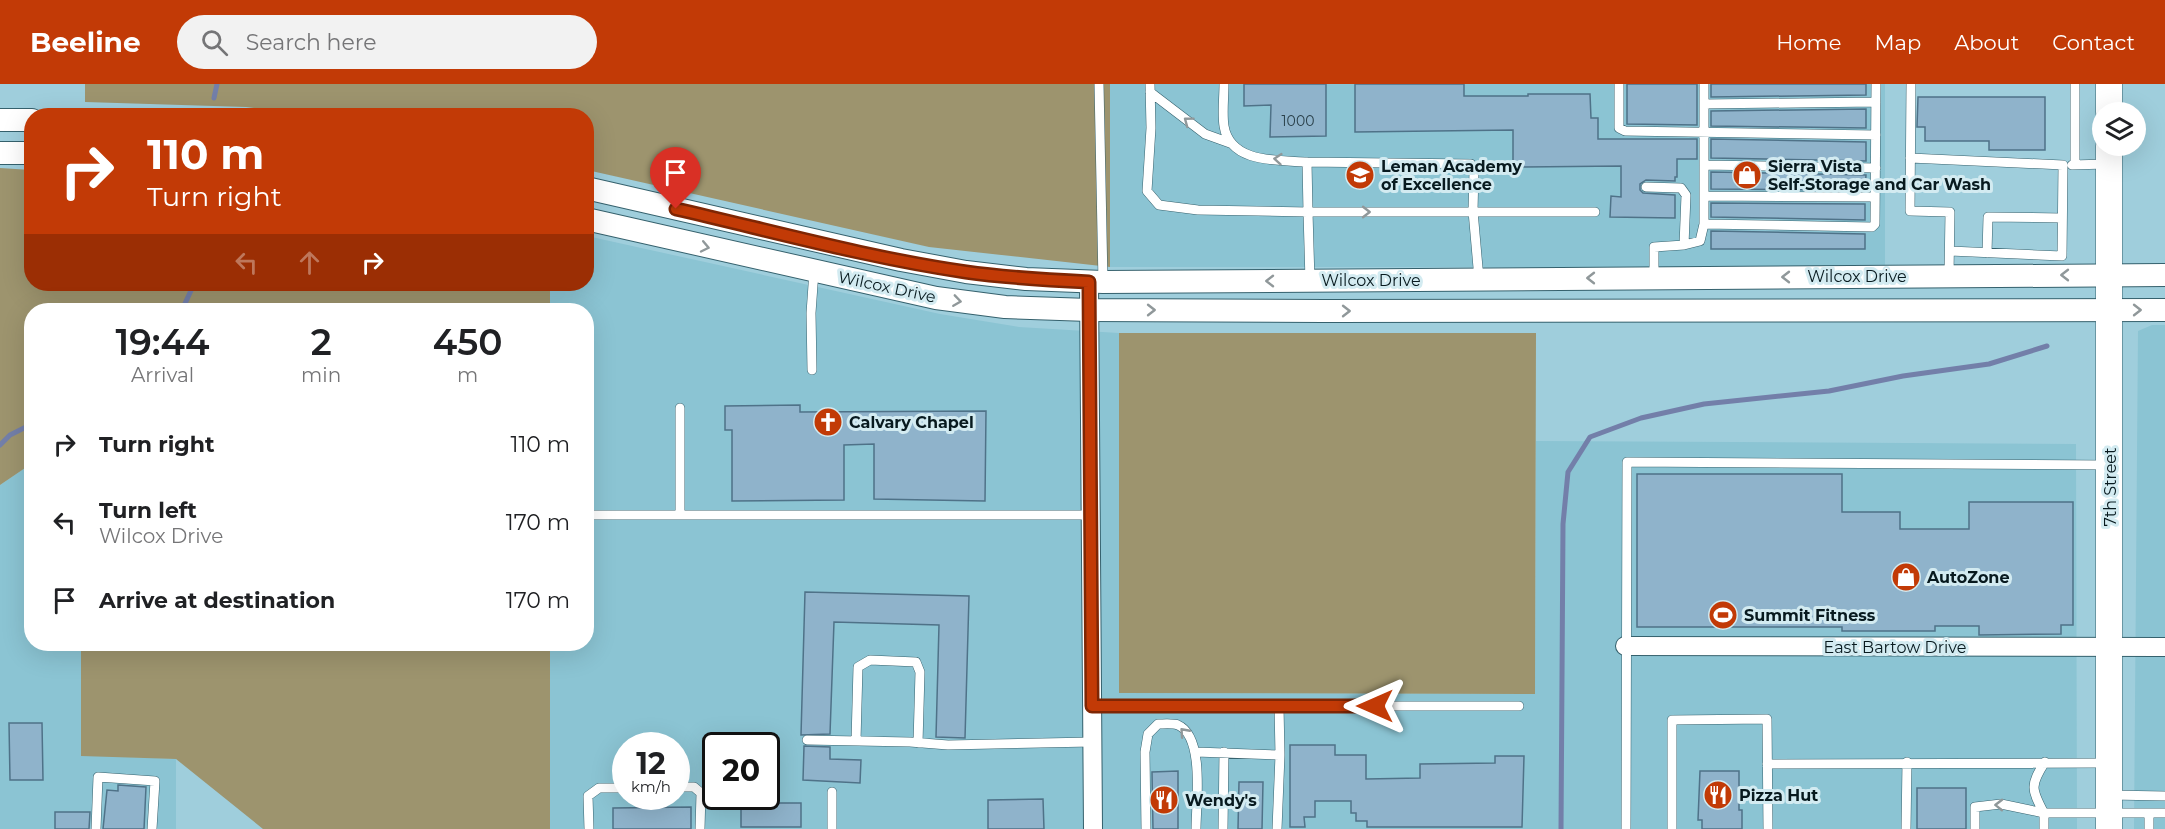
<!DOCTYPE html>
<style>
:root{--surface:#fff;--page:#f2f2f2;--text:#202124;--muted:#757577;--accent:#c23a06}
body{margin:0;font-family:Montserrat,sans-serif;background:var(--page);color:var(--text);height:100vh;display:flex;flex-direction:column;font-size:22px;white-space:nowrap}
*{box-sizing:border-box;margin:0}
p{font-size:20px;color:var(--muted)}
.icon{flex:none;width:33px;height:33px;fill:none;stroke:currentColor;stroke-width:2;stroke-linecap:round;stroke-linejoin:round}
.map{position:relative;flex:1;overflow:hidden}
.sheet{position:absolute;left:24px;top:219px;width:570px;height:348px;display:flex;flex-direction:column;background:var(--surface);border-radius:24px;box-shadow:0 6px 24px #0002}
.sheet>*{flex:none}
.guide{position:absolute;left:24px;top:24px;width:570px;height:183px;border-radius:24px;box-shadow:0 6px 24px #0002;background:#c23a06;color:#fff;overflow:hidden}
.controls{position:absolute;left:2092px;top:18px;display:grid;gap:12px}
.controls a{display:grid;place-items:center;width:54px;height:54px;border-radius:50%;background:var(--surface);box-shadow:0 6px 24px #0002;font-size:30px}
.speed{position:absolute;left:612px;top:648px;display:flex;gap:12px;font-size:30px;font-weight:700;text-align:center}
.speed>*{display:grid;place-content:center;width:78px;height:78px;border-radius:50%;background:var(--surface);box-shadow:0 6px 24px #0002;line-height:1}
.speed small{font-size:15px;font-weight:400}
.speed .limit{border:3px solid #111;border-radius:9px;background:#fff;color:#111}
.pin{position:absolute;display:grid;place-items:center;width:51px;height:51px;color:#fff;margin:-62px -26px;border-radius:50% 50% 50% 0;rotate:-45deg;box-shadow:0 0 6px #0007}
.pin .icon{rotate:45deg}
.me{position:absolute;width:66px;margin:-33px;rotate:270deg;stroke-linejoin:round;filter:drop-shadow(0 0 4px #0008)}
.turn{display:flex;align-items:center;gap:21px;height:126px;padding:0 24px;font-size:27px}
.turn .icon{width:78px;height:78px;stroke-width:2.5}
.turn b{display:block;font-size:42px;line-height:51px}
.lanes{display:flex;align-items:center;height:57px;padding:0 24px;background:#0003;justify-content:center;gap:30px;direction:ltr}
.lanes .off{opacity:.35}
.eta{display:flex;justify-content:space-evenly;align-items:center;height:102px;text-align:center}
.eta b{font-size:36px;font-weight:600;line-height:42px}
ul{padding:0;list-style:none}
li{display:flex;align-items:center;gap:18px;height:78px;padding:0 24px}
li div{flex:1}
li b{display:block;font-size:22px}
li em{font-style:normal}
header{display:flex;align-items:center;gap:36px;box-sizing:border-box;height:84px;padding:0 30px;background:var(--accent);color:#fff}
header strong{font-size:28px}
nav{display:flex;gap:33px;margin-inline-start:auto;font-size:21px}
.search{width:420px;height:54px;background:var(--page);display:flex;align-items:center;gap:15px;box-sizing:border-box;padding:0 21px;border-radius:33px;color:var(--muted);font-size:22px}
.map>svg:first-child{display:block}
.built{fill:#8bc4d3;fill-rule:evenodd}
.green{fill:#9d946e}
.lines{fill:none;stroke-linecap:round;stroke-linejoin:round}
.stream{stroke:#737fa9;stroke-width:5}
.building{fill:#8fb3cb;stroke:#4f7288;stroke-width:1.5}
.service-casing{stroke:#35616d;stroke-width:10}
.minor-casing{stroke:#35616d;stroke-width:20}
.tertiary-casing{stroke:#35616d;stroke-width:24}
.secondary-casing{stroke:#35616d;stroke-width:27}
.service{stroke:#fff;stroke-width:9}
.minor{stroke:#fff;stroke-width:18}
.tertiary{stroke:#fff;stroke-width:22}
.secondary{stroke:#fff;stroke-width:26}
.oneway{stroke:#90989a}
.route-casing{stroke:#7e2604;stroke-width:15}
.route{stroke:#c23a06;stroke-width:10}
.labels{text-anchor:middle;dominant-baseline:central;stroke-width:6;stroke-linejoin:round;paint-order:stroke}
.number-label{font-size:14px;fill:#2a404a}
.poi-label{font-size:16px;font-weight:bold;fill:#081a1f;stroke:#d3ebf1;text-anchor:start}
.street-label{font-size:16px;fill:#081a1f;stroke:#d3ebf1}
</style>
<header>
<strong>Beeline</strong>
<div class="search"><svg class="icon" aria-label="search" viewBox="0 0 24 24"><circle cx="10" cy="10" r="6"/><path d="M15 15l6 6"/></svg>Search here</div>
<nav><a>Home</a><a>Map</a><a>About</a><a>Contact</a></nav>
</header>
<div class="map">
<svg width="2165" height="745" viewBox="0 0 2165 745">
<rect width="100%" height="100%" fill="#9fcedc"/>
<path class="built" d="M1110 0H1885V183H1110Z
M587 152 940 230 1019 243 1119 249V609L1535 610 1536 357 2076 360 2077 745H550V560H586V226H550V200H586ZM626 662H676V712H626ZM716 662H766V712H716Z
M2152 241H2165V745H2134L2138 247Z
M31 380 32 560H81V671L176 675V745H0V401Z"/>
<path class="green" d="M85 0H1110V183L929 163 587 86 586 32H316L246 23 85 18Z
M0 84 31 86 32 200H550V226H32L31 380 0 401Z
M1119 249H1536L1535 610 1119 609Z
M81 560H550V745H263L176 675 81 672Z"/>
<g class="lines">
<path class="stream" d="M214 14 217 0
M182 226 194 200
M0 361 10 351 32 340
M1561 745 1563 440 1568 388 1590 353 1641 334 1704 320 1829 307 1903 292 1989 280 2047 262"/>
</g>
<path class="building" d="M1244 0H1326V52L1270 53 1271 21 1244 22Z
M1355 0H1464V12H1528V10H1590L1591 34H1598V55H1697V75H1677V93H1675V97L1646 96 1640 100V106L1643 109 1675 111V134L1610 133 1611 112 1621 113V82L1513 83V46L1355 48Z
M1627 0H1697V41L1627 40Z
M1711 0H1866V11L1711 13Z
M1918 13H2045V66H1989V57H1925V43H1917Z
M1866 25V44L1711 42V27Z
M1711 55 1866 58V77L1711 74Z
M1711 88 1866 91 1865 106 1711 105Z
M1711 119 1865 120V136L1711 133Z
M1711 147 1865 150V165H1711Z
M800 321V328L986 327 985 417 874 415V360L844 361V416L732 417V346H725V322Z
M1637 390H1842V428H1900V445H1969V418H2073V541H2061V550L1979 551V542H1935V547H1842V543H1637Z
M805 508 969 512 965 654 936 653 939 541 834 538 830 650 801 651Z
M9 639H42L43 696H10Z
M1290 661H1335V671H1366V695L1420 694V680L1495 679V672H1524L1522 743H1367V737H1356V729H1351V717H1315V733H1304L1305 743H1290Z
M804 662 830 663V675L861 676 860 699 803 696Z
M1178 687V745H1153L1152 688Z
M1700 687H1739V726H1742V745H1702V736H1698Z
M1239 698H1263L1262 745H1238Z
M118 701 146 703 144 745H103L107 706 118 707Z
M1917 704H1966V745H1917Z
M1043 715 1044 745H988V716Z
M741 719H801V743H741Z
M691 723V745H613V724Z
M55 728H90L89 745H55Z"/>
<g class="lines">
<g class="service-casing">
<path id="service" d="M1099 0 1103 198
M1150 0 1151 44 1147 107 1159 121 1198 126 1308 128 1310 197
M1224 0C1224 14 1222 29 1224 42 1230 80 1279 76 1307 78L1308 128H1595
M1619 0V44L1625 47 1876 51
M1911 0 1910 127 1950 128 1949 191
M2075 0V81
M1150 8 1205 50 1230 59
M1704 20 1876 18
M1910 74 2063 81 2062 172 1950 167
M1307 78 1471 80 1474 87 1473 127 1479 195
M1704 81 1876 84
M2072 81 2106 80
M1646 103 1681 104 1686 111 1684 161
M1704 112 1875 113
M1704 140 1872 143 1875 140 1876 0
M1987 169 1988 133 2062 134
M1654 193V163L1684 161 1700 157 1704 140V0
M812 286 811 229 814 187
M586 431H1091
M680 431V324
M1092 622H1519
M1279 622 1280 671
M807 656 910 658 948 661 1092 658
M856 657 858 583 870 576 916 578 920 588 918 659
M1196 668 1280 671 1277 745
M1767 680 2107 679
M676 703H694L701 709 700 745
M832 708V745
M2110 711 2165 712
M2044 729C2031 705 2030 701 2045 678
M96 745 98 693 155 697 152 745
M589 745 588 712 599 704H626
M1146 745 1145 668 1148 650 1158 640C1164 640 1173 639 1178 641 1205 653 1196 720 1196 745
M1223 745 1224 668
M1626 745 1627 378 2107 381
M1672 745V636L1767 635 1768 745
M1906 745 1907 678
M1975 745V723L2001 720 2044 729
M2044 745V729H2149
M2149 745V729H2165"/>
</g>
<g class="minor-casing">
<path id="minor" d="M1089 198 1093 745
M1625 562 2165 563"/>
</g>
<g class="tertiary-casing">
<path id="tertiary" d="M0 36H32
M0 69H32
M586 104 901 176 966 188 1026 195 1103 198 2165 191
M586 135 936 214 1005 223 1089 226 1325 227 2165 226"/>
</g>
<g class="secondary-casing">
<path id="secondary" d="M2109 0V28
M2109 62V745"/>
</g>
<use href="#service" class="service"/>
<use href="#minor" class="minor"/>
<use href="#tertiary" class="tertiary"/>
<use href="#secondary" class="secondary"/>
</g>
<defs><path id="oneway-chevron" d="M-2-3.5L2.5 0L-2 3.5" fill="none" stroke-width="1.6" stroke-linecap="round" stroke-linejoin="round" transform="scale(1.5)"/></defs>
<g class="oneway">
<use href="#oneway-chevron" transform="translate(1188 37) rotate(-143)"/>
<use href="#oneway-chevron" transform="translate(1278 75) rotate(-175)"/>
<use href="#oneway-chevron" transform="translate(1366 128)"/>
<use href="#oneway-chevron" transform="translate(705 163) rotate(12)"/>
<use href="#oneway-chevron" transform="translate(2065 191) rotate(180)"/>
<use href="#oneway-chevron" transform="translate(1786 193) rotate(180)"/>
<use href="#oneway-chevron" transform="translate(1591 194) rotate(180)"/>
<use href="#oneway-chevron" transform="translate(1270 197) rotate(180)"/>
<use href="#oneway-chevron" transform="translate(957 217) rotate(8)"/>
<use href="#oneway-chevron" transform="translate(1151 226)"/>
<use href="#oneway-chevron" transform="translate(2137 226)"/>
<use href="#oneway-chevron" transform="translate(1346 227)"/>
<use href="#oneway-chevron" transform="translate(1184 648) rotate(-132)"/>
<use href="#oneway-chevron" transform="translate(1999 721) rotate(-179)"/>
</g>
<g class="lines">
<g class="route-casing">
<path id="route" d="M676 125C772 147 869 174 966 188 1007 194 1048 196 1089 198L1092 622H1375"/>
</g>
<use href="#route" class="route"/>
</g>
<defs>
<g id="school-disc" transform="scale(1.5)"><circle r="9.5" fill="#c23a06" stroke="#d3ebf1"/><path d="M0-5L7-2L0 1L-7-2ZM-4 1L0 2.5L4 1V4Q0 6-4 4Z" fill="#fff"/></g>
<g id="shop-disc" transform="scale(1.5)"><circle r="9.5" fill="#c23a06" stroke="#d3ebf1"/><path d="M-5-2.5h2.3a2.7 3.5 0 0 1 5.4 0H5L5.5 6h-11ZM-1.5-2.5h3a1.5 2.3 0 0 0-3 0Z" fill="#fff"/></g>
<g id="church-disc" transform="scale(1.5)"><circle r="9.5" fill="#c23a06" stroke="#d3ebf1"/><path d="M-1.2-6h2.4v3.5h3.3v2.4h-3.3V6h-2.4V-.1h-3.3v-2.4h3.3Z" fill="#fff"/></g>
<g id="stadium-disc" transform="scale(1.5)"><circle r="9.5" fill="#c23a06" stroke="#d3ebf1"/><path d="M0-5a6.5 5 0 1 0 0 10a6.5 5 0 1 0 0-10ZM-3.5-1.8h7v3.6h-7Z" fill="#fff"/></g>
<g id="restaurant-disc" transform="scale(1.5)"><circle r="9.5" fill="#c23a06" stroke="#d3ebf1"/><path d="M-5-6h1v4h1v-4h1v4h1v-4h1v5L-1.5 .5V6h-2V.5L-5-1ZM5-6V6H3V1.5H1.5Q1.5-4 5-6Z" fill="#fff"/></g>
</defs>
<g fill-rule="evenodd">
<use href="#school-disc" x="1360" y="91"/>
<use href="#shop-disc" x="1747" y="91"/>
<use href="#church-disc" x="828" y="338"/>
<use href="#shop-disc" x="1906" y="493"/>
<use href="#stadium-disc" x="1723" y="531"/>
<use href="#restaurant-disc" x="1718" y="711"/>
<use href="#restaurant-disc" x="1164" y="716"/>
</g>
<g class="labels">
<g class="number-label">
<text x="1298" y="37">1000</text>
</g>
<g class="poi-label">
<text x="1381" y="82">Leman Academy<tspan x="1381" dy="18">of Excellence</tspan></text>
<text x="1768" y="82">Sierra Vista<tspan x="1768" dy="18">Self-Storage and Car Wash</tspan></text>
<text x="849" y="338">Calvary Chapel</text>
<text x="1927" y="493">AutoZone</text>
<text x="1744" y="531">Summit Fitness</text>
<text x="1739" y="711">Pizza Hut</text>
<text x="1185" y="716">Wendy's</text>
</g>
<g class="street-label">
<text x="1857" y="192">Wilcox Drive</text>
<text x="1371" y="196">Wilcox Drive</text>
<text transform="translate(887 203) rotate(12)">Wilcox Drive</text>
<text transform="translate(2110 403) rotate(-90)">7th Street</text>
<text x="1895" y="563">East Bartow Drive</text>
</g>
</g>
</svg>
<div class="controls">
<a><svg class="icon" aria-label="layers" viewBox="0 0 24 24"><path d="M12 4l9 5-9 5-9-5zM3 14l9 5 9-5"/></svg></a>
</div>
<div class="speed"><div>12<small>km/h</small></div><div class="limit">20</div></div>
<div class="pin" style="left:676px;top:125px;background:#d93025"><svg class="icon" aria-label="arrive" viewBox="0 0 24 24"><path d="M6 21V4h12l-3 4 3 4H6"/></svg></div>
<svg class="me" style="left:1375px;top:622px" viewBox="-20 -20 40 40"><path d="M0-17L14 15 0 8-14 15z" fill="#c23a06" stroke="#fff" stroke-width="4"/></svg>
<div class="guide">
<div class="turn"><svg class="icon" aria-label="right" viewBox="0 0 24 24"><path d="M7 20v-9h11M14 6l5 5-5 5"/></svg><div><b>110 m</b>Turn right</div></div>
<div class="lanes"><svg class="icon off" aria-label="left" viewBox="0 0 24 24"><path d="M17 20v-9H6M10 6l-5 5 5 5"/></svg><svg class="icon off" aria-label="ahead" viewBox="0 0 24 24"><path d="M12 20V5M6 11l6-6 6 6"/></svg><svg class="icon" aria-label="right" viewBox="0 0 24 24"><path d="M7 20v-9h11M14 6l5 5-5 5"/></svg></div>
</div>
<section class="sheet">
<div class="eta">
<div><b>19:44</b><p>Arrival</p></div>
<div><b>2</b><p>min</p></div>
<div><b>450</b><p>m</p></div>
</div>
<ul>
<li><svg class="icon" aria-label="right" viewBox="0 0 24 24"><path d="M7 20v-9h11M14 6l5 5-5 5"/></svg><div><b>Turn right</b></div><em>110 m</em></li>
<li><svg class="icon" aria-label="left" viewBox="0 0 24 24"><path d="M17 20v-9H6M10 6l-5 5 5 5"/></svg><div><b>Turn left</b><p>Wilcox Drive</p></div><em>170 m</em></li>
<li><svg class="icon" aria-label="arrive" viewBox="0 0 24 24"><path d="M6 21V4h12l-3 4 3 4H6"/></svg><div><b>Arrive at destination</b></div><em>170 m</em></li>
</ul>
</section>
</div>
